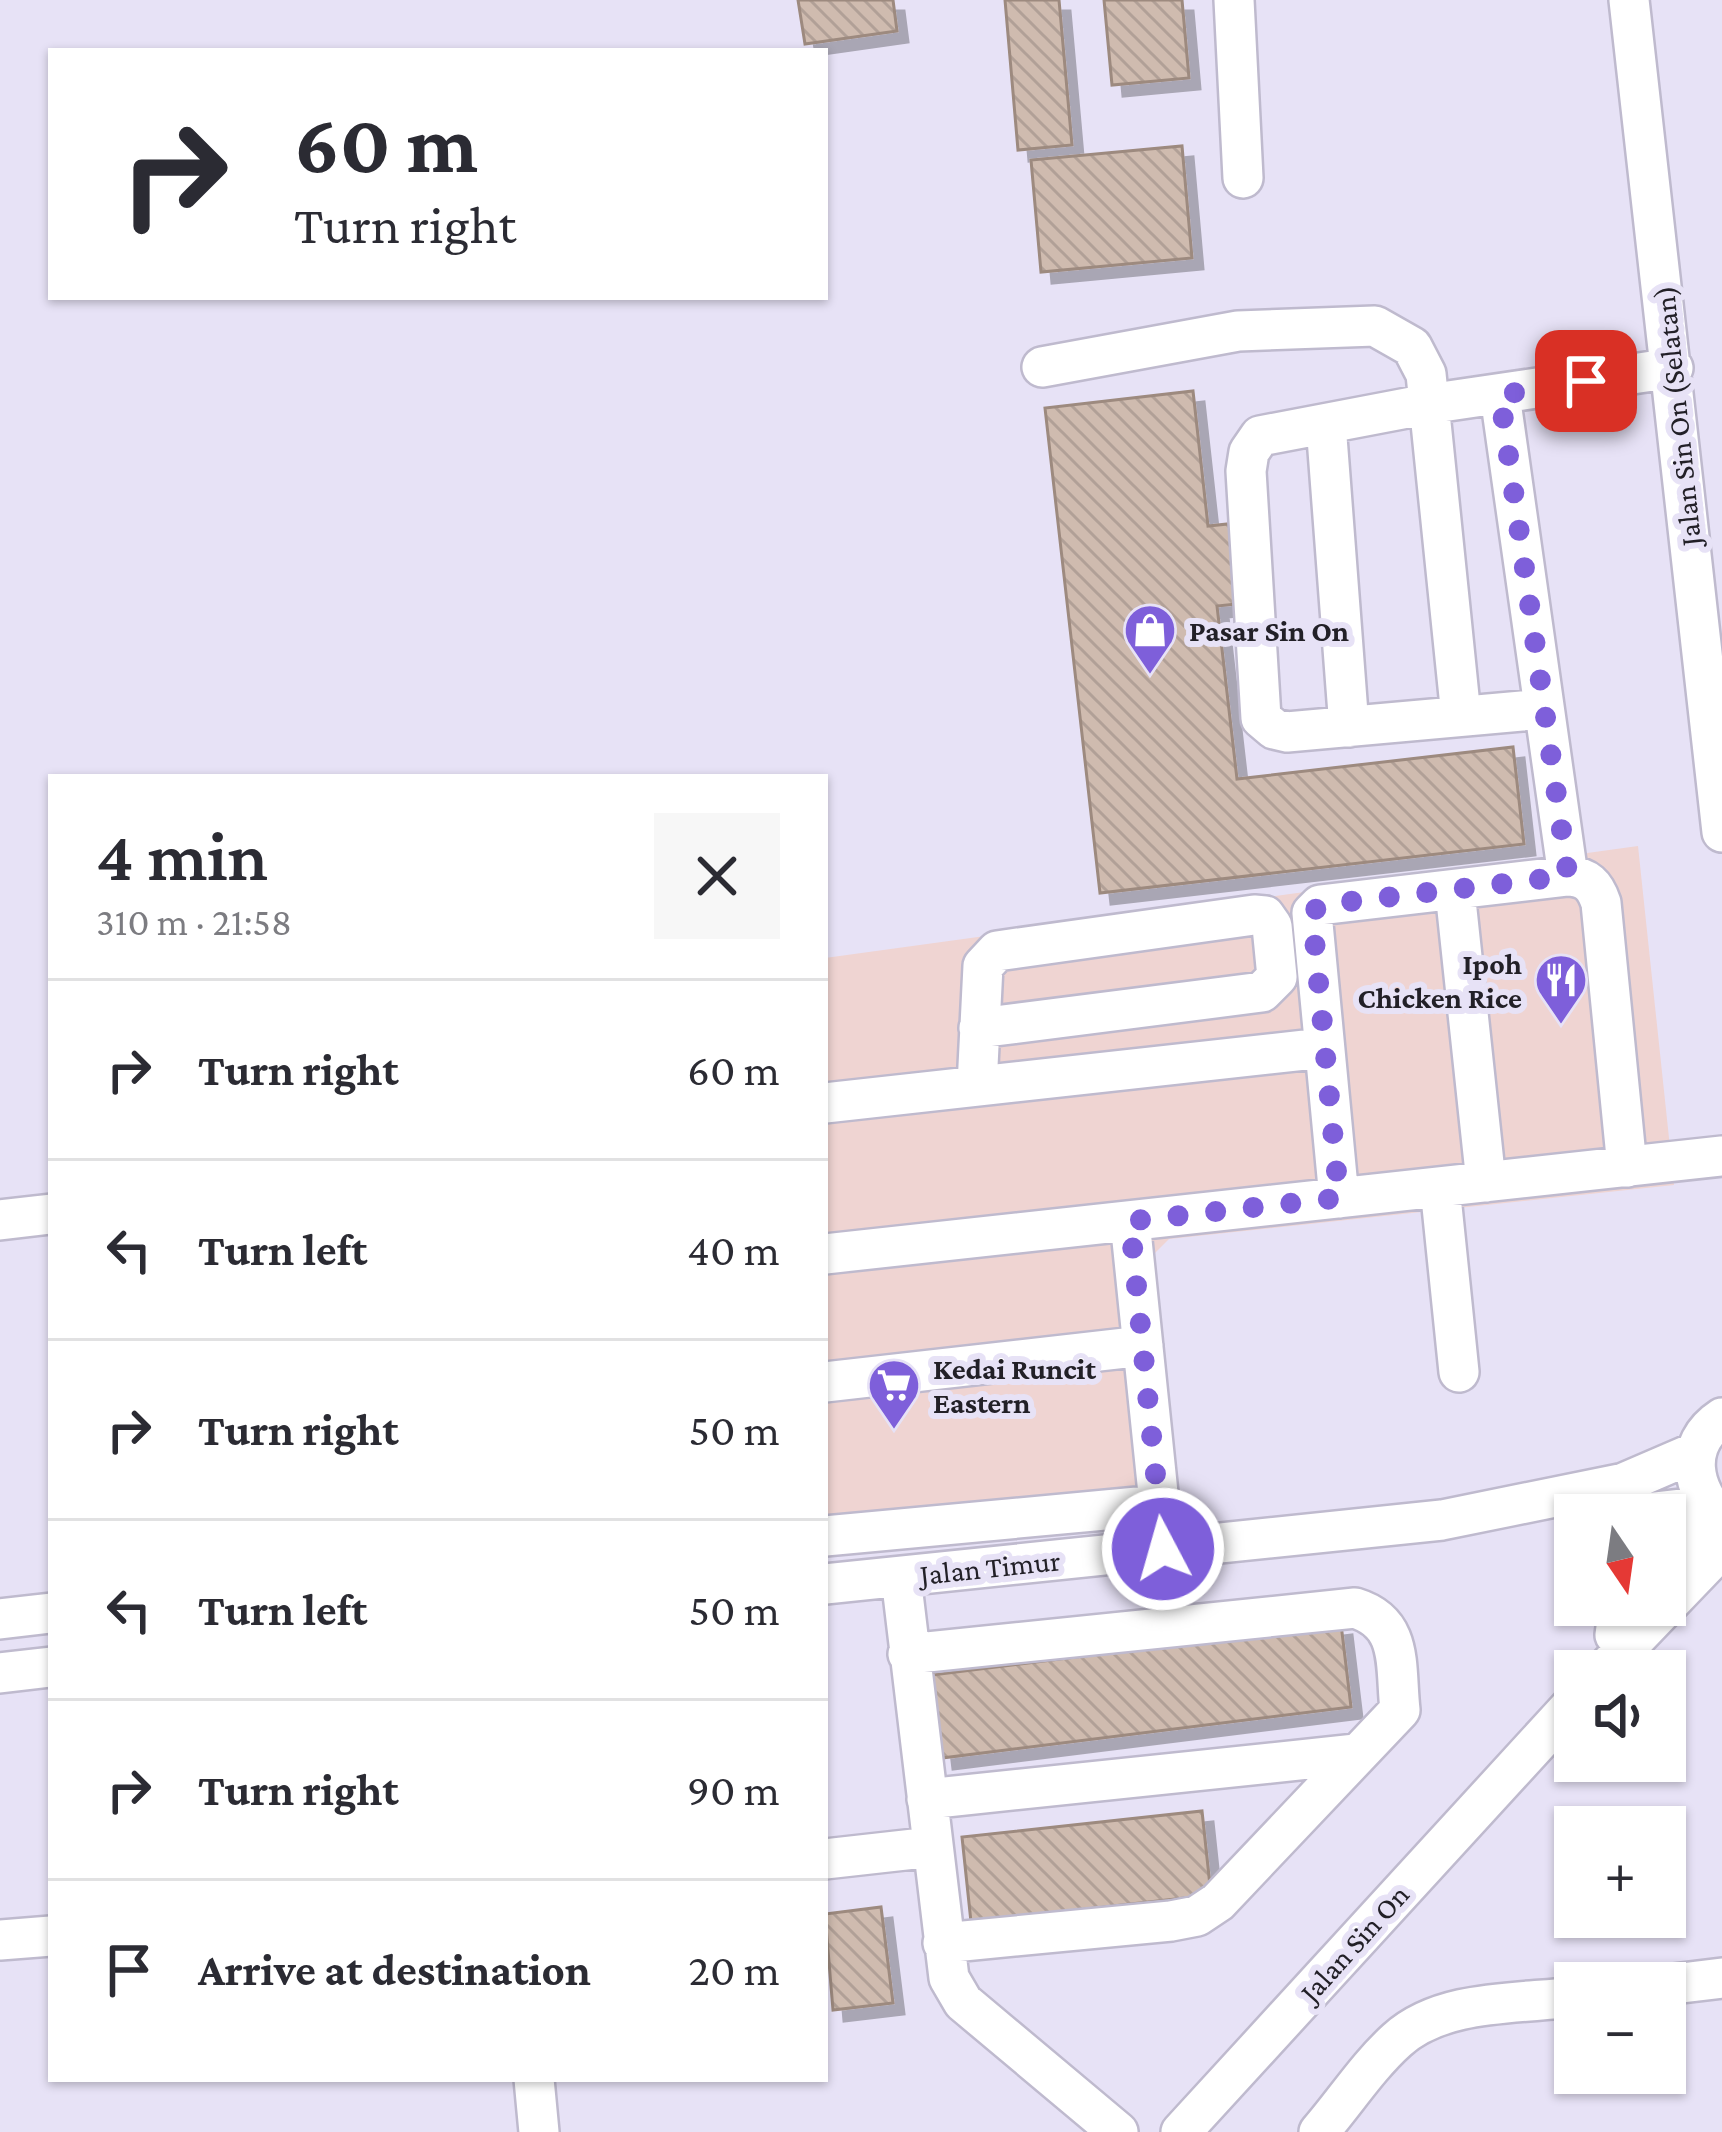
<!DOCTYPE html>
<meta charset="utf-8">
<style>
:root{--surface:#fff;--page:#f7f7f7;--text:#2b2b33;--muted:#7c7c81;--line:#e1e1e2}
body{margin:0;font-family:"Crimson Pro",serif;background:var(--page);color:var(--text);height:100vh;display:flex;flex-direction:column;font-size:45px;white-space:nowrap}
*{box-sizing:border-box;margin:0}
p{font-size:39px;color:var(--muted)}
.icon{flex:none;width:66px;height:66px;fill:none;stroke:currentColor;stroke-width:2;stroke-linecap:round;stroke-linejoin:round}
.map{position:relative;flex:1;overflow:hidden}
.panel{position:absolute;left:48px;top:774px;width:780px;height:1308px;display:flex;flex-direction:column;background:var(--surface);border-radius:0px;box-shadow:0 3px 9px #0004}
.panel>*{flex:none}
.hud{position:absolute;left:48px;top:48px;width:780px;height:252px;border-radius:0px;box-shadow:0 3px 9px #0004;background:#fff;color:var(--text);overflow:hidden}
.needle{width:78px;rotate:167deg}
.controls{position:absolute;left:1554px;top:1494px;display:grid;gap:24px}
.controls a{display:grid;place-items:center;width:132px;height:132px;border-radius:0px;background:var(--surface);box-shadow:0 3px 9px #0004;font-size:60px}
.pin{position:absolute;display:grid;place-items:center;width:102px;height:102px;color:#fff;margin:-51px;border-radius:24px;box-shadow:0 6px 18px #0006}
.me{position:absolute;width:132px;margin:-66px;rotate:354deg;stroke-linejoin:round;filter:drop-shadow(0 0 9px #0008)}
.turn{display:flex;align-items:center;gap:42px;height:252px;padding:0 48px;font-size:54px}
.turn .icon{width:156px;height:156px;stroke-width:2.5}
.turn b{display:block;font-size:84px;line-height:102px}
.round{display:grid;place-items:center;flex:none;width:126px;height:126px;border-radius:0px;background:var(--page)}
.overview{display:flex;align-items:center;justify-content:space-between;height:204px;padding:0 48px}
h1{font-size:72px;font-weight:600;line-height:90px}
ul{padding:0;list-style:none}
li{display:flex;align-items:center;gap:36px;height:180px;padding:0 48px;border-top:3px solid var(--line)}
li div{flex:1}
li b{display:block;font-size:45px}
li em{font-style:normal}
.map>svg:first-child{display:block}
.commercial{fill:#efd4d2}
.building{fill:url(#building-back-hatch);stroke:#9d8a7f;stroke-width:3;filter:url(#shadow)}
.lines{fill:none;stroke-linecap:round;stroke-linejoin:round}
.minor-casing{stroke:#bfbace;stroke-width:44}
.minor{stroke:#fff;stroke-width:39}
.route{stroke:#7e5fda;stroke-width:21;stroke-dasharray:0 37.8}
.labels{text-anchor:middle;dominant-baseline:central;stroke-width:12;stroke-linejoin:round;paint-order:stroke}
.street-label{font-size:30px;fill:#222027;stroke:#e7e2f6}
.poi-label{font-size:30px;font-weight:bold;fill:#222027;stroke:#e7e2f6;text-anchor:start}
</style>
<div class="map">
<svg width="1722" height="2132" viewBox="0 0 1722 2132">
<defs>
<pattern id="building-back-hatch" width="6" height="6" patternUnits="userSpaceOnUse" patternTransform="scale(3)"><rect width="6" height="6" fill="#cfbbaf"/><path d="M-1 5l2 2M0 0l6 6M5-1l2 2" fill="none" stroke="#b1a097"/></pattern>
<filter id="shadow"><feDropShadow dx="11" dy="11" stdDeviation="0" flood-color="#0004"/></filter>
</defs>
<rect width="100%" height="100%" fill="#e7e2f6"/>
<path class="commercial" d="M1638 846 1674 1185 1169 1239 1147 1261 1173 1507 825 1544V958Z"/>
<path class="building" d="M798 0H893L897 31 805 44Z
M1005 0H1059L1072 145 1018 150Z
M1104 0H1182L1189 78 1112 85Z
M1182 146 1192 258 1041 272 1031 160Z
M1193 391 1208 526 1237 523 1246 603 1217 606 1237 779 1513 747 1524 844 1100 893 1045 408Z
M1341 1624 1351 1707 942 1758 932 1675Z
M1202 1811 1211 1895 971 1922 962 1837Z
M881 1907 893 2003 833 2010 825 1914Z"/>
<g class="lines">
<g class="minor-casing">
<path id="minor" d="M1234 0 1243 178
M1629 0 1722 832
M1042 367 1238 331 1375 326 1412 347 1426 374 1461 716
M1500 395 1568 876
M1326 424 1349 727
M1544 709 1287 732 1274 729 1261 718 1246 471 1249 452 1260 436 1428 404 1673 368
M1455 891 1486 1182
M977 1086 983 966 997 951 1254 915 1265 916 1272 926 1277 977 1262 992 979 1028
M825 1103 1323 1048
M1440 1187 1459 1372
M1339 1198 1312 913 1320 905 1568 876C1587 877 1595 885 1601 903L1627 1167
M0 1220 51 1214
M1130 1221 1162 1532
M825 1254 1722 1156
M825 1382 1143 1346
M1722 1418C1682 1444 1691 1491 1722 1519
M1628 1515 1707 1506
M825 1536 1159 1505
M1665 1563 1709 1508
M901 1577 949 1978 963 2002 1118 2132
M825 1584 1442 1520 1624 1483 1696 1452
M0 1619 51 1613
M1615 1635 1619 1605
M908 1654 1355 1608C1404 1623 1395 1666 1400 1710L1218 1902 1197 1916 1171 1921 943 1943
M1604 1671 1722 1548
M0 1673 51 1667
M927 1799 1356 1754
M825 1859 932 1847
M0 1940 51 1936
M1665 1985 1722 1978
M534 2079 539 2132
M1181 2132 1575 1702
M1319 2132C1345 2102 1368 2066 1397 2040 1442 1999 1519 2004 1575 1997"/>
</g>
<use href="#minor" class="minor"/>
</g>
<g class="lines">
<path class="route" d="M1163 1549 1130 1221 1339 1198 1312 913 1320 905 1568 876 1500 395 1586 381"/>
</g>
<defs>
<g id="shop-pin" transform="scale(2.7)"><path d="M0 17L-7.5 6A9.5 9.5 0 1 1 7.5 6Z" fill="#7e5fda" stroke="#e7e2f6"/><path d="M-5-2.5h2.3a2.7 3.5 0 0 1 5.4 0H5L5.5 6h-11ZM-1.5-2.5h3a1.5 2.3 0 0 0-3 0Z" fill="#fff"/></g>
<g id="restaurant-pin" transform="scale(2.7)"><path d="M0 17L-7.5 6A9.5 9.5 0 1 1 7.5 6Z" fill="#7e5fda" stroke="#e7e2f6"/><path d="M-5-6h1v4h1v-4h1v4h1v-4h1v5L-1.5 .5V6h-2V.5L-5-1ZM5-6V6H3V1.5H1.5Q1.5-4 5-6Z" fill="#fff"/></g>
<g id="supermarket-pin" transform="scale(2.7)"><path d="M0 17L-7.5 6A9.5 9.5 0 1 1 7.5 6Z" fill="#7e5fda" stroke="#e7e2f6"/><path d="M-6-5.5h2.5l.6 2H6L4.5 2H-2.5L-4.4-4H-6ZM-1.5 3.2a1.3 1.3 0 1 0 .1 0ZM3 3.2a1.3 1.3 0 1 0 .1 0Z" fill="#fff"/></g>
</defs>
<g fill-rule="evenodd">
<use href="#shop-pin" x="1150" y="630"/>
<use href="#restaurant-pin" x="1561" y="980"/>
<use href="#supermarket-pin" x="894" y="1385"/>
</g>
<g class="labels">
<g class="street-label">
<text transform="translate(1677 416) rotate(-96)">Jalan Sin On (Selatan)</text>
<text transform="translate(990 1567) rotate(-6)">Jalan Timur</text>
<text transform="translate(1354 1943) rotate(-48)">Jalan Sin On</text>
</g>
<g class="poi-label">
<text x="1189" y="630">Pasar Sin On</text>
<text x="1522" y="963" text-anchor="end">Ipoh<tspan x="1522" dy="34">Chicken Rice</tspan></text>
<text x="933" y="1368">Kedai Runcit<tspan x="933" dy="34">Eastern</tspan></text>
</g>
</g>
</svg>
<div class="controls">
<a><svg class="needle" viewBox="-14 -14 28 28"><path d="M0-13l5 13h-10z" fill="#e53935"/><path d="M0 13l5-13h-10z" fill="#7c7c81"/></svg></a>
<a><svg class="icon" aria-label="sound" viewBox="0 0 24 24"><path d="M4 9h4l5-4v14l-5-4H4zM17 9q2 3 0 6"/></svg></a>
<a>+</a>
<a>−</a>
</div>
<div class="pin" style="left:1586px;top:381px;background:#d93025"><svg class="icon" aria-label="arrive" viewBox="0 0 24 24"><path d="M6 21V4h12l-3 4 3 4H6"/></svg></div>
<svg class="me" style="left:1163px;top:1549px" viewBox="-20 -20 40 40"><circle r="17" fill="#7e5fda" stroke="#fff" stroke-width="3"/><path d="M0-11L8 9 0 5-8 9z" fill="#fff"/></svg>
<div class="hud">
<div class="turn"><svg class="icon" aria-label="right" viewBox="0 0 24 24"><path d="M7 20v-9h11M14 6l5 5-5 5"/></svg><div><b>60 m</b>Turn right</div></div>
</div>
<section class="panel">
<div class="overview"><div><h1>4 min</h1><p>310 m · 21:58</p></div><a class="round"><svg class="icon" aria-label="close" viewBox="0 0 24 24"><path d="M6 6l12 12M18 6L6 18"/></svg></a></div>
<ul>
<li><svg class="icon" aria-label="right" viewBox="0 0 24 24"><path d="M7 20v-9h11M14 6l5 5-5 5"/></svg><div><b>Turn right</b></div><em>60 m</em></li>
<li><svg class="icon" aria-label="left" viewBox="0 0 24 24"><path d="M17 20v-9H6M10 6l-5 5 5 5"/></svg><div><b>Turn left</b></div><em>40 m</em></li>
<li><svg class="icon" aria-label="right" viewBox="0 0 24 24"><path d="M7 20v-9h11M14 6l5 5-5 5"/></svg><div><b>Turn right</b></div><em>50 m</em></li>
<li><svg class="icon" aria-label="left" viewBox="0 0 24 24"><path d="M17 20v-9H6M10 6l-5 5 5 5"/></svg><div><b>Turn left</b></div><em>50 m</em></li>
<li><svg class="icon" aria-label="right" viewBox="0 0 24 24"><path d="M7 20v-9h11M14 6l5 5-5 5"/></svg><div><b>Turn right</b></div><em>90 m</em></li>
<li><svg class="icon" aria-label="arrive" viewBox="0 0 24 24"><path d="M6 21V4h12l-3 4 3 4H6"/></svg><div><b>Arrive at destination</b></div><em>20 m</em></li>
</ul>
</section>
</div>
